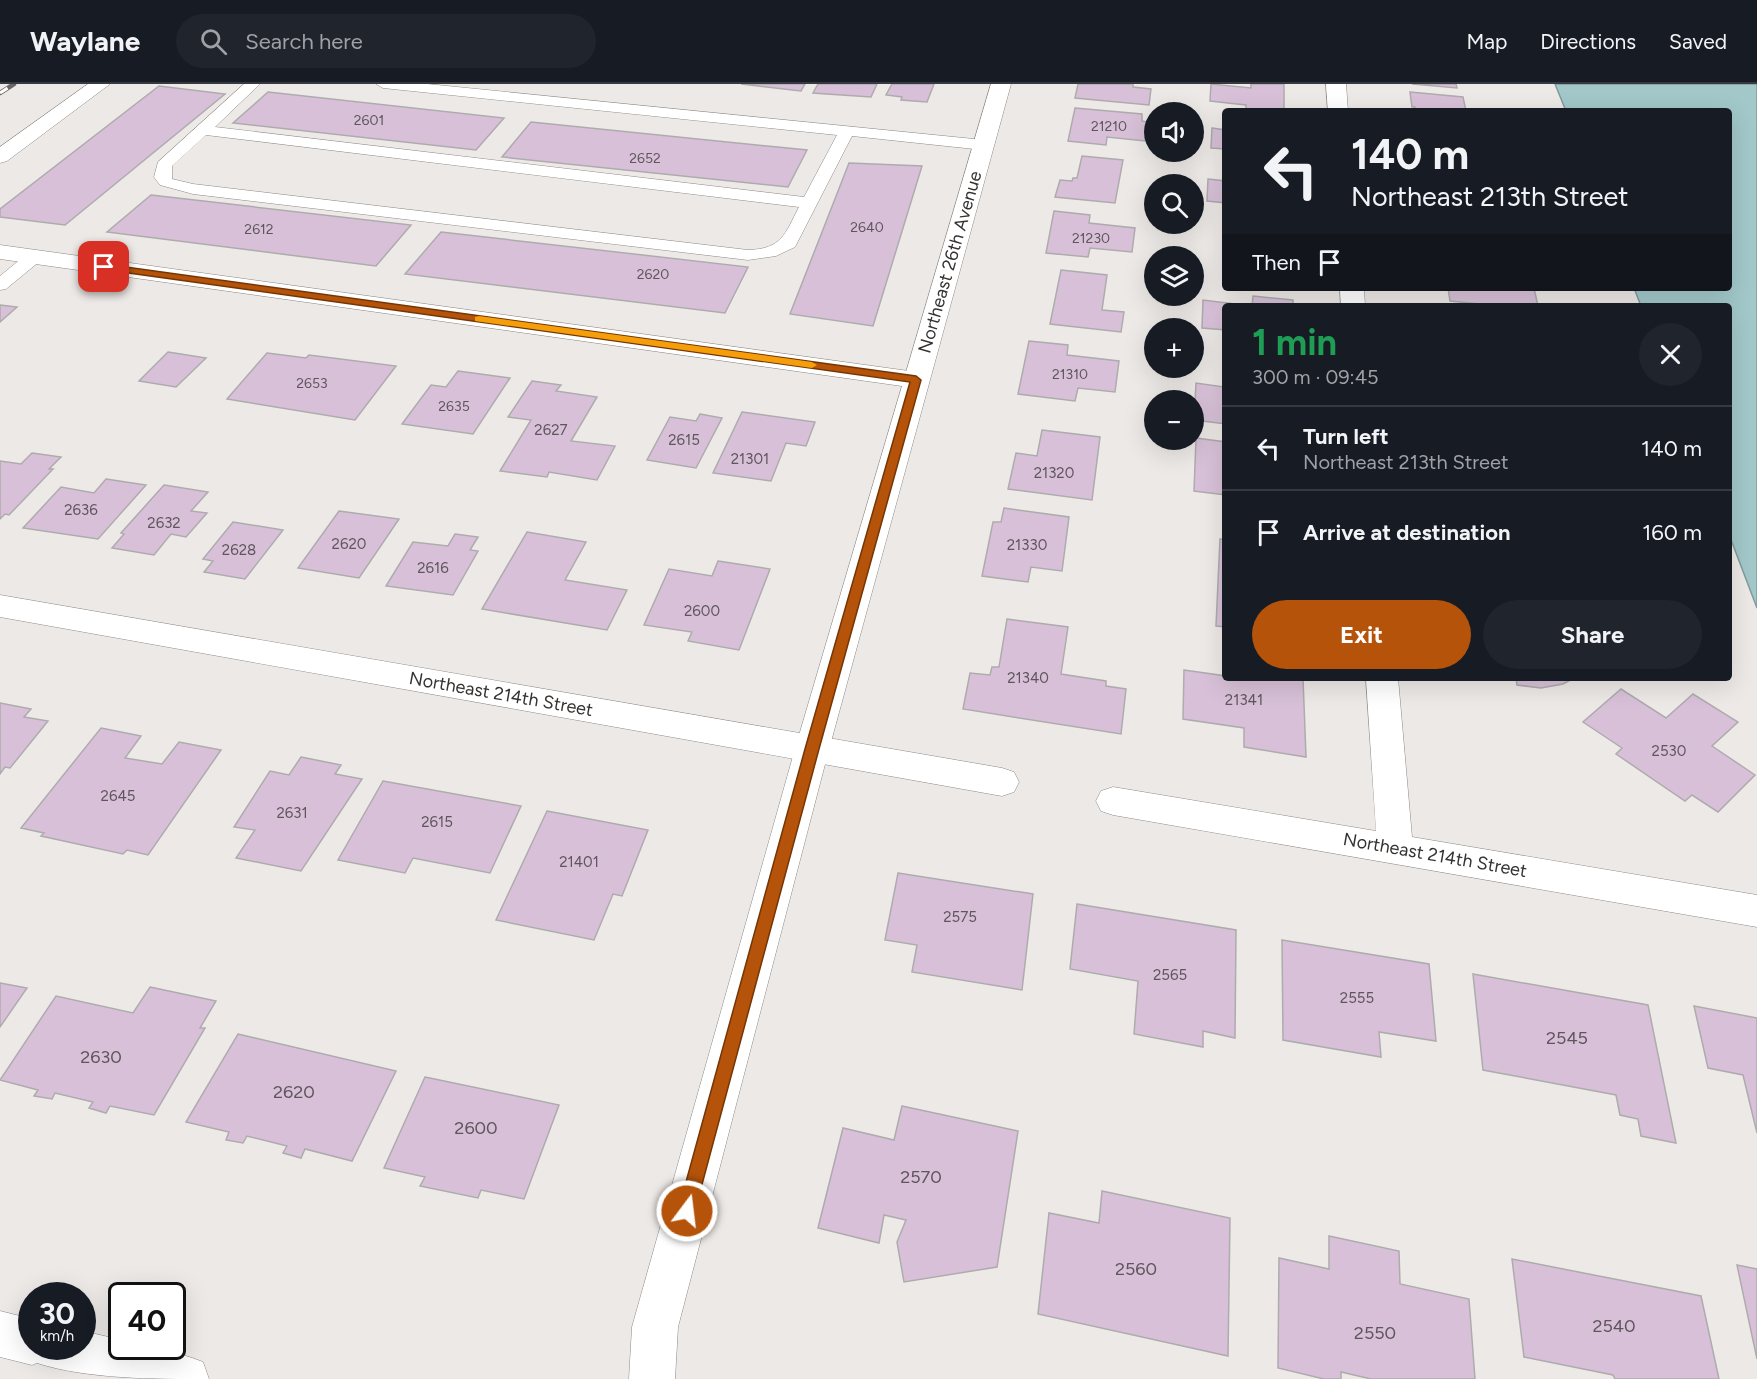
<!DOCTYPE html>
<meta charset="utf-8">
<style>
:root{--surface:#171b24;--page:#20242c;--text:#f1f3f6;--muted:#9ea1a6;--line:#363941;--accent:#b45309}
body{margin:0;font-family:Figtree,sans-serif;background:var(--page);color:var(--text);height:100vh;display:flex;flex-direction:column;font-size:22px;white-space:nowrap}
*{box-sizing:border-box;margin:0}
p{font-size:20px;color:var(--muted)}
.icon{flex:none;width:33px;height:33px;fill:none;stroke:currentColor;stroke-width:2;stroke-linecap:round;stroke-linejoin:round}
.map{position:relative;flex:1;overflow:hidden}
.panel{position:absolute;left:1222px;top:219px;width:510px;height:378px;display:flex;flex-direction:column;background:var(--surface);border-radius:6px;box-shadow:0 6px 24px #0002}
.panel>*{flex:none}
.top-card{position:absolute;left:1222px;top:24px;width:510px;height:183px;border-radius:6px;box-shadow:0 6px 24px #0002;background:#171b24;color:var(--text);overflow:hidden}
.fabs{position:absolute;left:1144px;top:18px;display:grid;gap:12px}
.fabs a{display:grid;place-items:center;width:60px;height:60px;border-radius:50%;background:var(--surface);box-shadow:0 6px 24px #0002;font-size:30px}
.speed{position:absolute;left:18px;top:1198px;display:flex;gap:12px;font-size:30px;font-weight:700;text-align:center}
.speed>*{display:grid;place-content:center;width:78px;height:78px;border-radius:50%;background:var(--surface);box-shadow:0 6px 24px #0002;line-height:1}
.speed small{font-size:15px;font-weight:400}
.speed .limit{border:3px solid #111;border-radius:9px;background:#fff;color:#111}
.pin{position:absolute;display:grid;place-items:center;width:51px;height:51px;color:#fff;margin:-26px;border-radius:12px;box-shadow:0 3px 9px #0006}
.me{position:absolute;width:66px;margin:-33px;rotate:15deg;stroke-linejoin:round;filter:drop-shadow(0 0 4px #0008)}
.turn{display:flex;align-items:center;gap:21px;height:126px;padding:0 30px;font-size:27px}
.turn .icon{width:78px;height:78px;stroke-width:2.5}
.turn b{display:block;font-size:42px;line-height:51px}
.then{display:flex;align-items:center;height:57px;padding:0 30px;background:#0003;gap:12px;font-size:22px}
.round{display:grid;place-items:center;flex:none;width:63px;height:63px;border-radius:32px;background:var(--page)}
.summary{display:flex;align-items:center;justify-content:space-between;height:102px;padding:0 30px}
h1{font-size:36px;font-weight:700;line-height:45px;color:#1e9e55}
.cta{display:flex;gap:12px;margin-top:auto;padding:12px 30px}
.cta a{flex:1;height:69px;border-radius:36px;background:var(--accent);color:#fff;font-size:24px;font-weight:700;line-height:69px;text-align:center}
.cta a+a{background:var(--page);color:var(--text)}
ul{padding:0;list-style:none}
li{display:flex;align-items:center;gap:18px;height:84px;padding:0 30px;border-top:2px solid var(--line)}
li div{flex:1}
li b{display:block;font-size:22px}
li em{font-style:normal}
header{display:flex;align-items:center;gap:36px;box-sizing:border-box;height:84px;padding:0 30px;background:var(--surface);border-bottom:2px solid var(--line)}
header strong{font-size:28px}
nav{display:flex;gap:33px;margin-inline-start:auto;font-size:21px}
.search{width:420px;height:54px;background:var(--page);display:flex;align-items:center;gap:15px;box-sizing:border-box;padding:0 21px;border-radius:33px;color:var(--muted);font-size:22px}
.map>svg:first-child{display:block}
.water{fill:#a2c8ca;stroke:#819b9c;stroke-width:1.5}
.building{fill:#d8c1d8;stroke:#aeabae;stroke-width:1.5}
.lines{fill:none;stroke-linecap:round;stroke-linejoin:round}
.service-casing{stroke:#8d8986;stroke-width:1}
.minor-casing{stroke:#8d8986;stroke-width:1}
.tertiary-casing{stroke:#8d8986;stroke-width:1}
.secondary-casing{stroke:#8d8986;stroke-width:1}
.service{fill:#fff;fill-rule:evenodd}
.minor{fill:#fff;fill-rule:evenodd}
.tertiary{fill:#fff;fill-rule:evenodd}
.secondary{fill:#fff;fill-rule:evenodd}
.rail-casing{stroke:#6a6766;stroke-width:4.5}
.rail{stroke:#fff;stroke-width:3;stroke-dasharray:9;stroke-linecap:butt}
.route{fill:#b45309;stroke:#753606;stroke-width:1.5}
.slow{fill:#f59e0b}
.labels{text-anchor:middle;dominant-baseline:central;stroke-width:4.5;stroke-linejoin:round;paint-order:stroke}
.far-number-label{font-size:14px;fill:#5e565c}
.number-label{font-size:15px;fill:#5e565c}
.street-label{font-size:18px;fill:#353332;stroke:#fff}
.near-number-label{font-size:18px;fill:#5e565c}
</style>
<header>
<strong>Waylane</strong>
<div class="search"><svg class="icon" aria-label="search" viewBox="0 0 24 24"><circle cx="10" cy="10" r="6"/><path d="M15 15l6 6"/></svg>Search here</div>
<nav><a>Map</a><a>Directions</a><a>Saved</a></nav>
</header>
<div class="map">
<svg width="1757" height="1295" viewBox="0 0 1757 1295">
<rect width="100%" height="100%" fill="#ede9e6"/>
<path class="water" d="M1555 0H1757V524L1730 453V222H1641L1634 204H1730V27H1566Z"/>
<path class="building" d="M741 0H805L801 7Z
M818 0H877L871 13 813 9Z
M892 0H934L927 18 901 16 902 13 886 11Z
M1078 0H1133V3L1151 5 1149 21 1075 14Z
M1211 0 1251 4V0H1284V27H1246V21L1210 17Z
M1412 0H1456L1457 4Z
M159 2 225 10 65 141 0 133V125Z
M268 8 504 34 476 66 233 39Z
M1410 8 1463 13 1466 27H1415V23H1412Z
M1075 24 1142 30V37L1147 38 1145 57 1107 53 1106 61 1068 57Z
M531 38 807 66 788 103 502 73Z
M1212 44 1226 46V65L1211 64Z
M1082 72 1123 76 1115 119 1055 113 1060 96 1072 97 1073 94H1077Z
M849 79 922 82 873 242 790 230Z
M1208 95 1226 97V119L1207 117Z
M151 111 411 141 376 182 107 148Z
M1054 127 1090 131 1089 139 1135 144 1132 168 1090 164 1088 173 1046 169Z
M441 148 748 183 725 229 405 190Z
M1061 186 1107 191 1102 226 1124 228 1121 248 1050 240Z
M1448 204H1534L1538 222H1499L1450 217Z
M1253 212 1293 216V222H1226V246L1202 244 1203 216 1252 222Z
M0 221 17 223 0 238Z
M1029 257 1068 261 1067 271 1119 277 1115 308 1078 304 1075 317 1018 310Z
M168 268 206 274 176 303 139 297Z
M267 269 306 274 309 271 396 282 355 336 227 315Z
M1225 275 1226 340 1194 336 1196 299 1224 303Z
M458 287 510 294 473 350 402 340 431 301 446 303Z
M532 297 561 301 556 307 597 313 571 357 615 362 597 396 549 388 547 393 500 387 531 336 508 333Z
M742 328 815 338 806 362 786 359 771 397 713 389Z
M700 330 722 334 696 384 647 376 670 333 696 337Z
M1042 346 1100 353 1092 416 1008 405 1016 369 1037 372Z
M1196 354 1226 358V411L1194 407Z
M32 369 61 373 49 385H53L9 431 5 430 0 435V377L21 380Z
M106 395 146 401 98 455 23 444 61 403 94 409Z
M164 401 208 408 191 427 207 429 186 453 171 450 154 471 112 464 124 450 121 449Z
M1004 424 1069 433 1062 487 1031 483 1028 498 982 492 993 438H1001Z
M339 427 399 435 359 494 298 484Z
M233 438 283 446 245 495 204 488 213 477 203 475Z
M527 448 586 458 565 496 627 506 607 546 482 525Z
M455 450 478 453 470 466 478 467 453 511 386 502 413 458 448 462Z
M1220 455 1226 456V543L1216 542Z
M718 477 770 485 739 566 688 557 692 548 644 541 669 485 712 492Z
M1007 535 1068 543 1061 590 1106 597V602L1126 605 1121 650 963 625 970 589 990 591 992 583H999Z
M1184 586 1226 592V594L1253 596V594H1303L1306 673 1244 663V644L1183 635Z
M1516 594H1574L1563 600 1541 604 1517 601Z
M1621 605 1666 634 1693 610 1738 638 1712 662 1755 691 1718 728 1692 711 1685 717 1616 670 1622 664 1583 638Z
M0 619 31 625 24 633 48 637 10 684 5 683 0 690Z
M101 644 141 652 125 674 162 680 179 658 221 666 148 771 127 766 123 770 41 752 44 749 21 744Z
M301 673 341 681 335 690 362 695 301 787 236 774 255 746 234 743 270 687 289 691Z
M383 697 521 722 490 789 413 774 405 789 338 776Z
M547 727 648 746 622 812 613 810 594 856 496 836Z
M898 789 1033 810 1022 906 912 888 917 861 885 856Z
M1077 820 1236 846 1235 954 1203 947V963L1134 950 1138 897 1070 885Z
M1282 856 1429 880 1436 957 1379 948 1381 973 1283 956Z
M1473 890 1648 921 1676 1059 1641 1052 1638 1035 1620 1031 1616 1011 1483 986Z
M0 899 27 904 0 943Z
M150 903 216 917 200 944H205L154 1031 110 1022 106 1029 89 1024 93 1018 55 1009 52 1015 34 1012 38 1006 0 996 56 912 133 929Z
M1694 922 1757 934V1049L1743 991 1708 984Z
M238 950 396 987 352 1077 305 1065 301 1074 283 1069 287 1062 247 1052 243 1059 226 1056 229 1048 186 1038Z
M425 993 559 1021 524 1115 481 1106 478 1114 420 1102 425 1093 384 1084Z
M902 1022 1018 1047 997 1183 904 1198 897 1158 906 1136 884 1131 879 1159 818 1144 843 1044 894 1056Z
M1102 1107 1230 1134 1228 1272 1038 1230 1049 1129 1099 1139Z
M1329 1152 1399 1167 1400 1200 1469 1215 1475 1295H1371L1341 1288V1295H1324L1278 1284 1279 1174 1329 1185Z
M1512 1175 1701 1212 1719 1295H1615L1613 1291 1524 1273Z
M1737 1181 1757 1185V1275Z"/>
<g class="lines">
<g class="service-casing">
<path id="service" d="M244 0H260L215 43 804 113 837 51 383 4 376 0H427L984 56 992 61 984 66 852 52 795 163 776 172 748 176 193 110 160 101 154 93 158 78ZM206 51 799 123C785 150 782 165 748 166L193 100 172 95V82Z
M34 168 40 169 43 173 40 177 6 205 0 206V192L28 169Z"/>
</g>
<g class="minor-casing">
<path id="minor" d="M1326 0H1346L1348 27H1328Z
M0 161 916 288 925 291 929 296 925 301 916 304 0 175Z
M1340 204H1364L1365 222H1341Z
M0 511 1002 684 1014 688 1019 698 1014 708 1002 712 0 533Z
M1366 594H1398L1412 753 1757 811V843L1113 731 1101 727 1096 717 1101 707 1113 703 1376 747Z"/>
</g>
<g class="tertiary-casing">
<path id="tertiary" d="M991 0H1011L829 665 678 1243 675 1295H629L632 1243 795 665Z
M0 1227 32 1235V1263H82V1247L122 1256V1263C150 1263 176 1267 203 1278L209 1295C155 1295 86 1295 37 1279L32 1281 0 1273Z"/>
</g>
<g class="secondary-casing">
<path id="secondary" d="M88 0H110L7 77 0 79V63Z"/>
</g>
<use href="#service" class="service"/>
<use href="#minor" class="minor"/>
<use href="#tertiary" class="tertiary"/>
<use href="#secondary" class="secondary"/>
<g class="rail-casing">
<path id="rail" d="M0 9 14 0"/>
</g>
<use href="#rail" class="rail"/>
</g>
<path class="route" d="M104 180 916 292 921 296 819 665 693 1134 687 1136 680 1134 678 1127 805 665 910 298 100 185 99 183Z"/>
<path class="slow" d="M479 232 812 278 817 281 812 284 475 237V233Z"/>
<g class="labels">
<g class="far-number-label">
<text x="369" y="36">2601</text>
<text x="1109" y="42">21210</text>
<text x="645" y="74">2652</text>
<text x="867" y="143">2640</text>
<text x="259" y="145">2612</text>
<text x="1091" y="154">21230</text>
<text x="653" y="190">2620</text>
<text x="1070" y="290">21310</text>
<text x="312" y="299">2653</text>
<text x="454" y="322">2635</text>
</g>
<g class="number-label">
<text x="551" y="346">2627</text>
<text x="684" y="356">2615</text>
<text x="750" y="375">21301</text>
<text x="1054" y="389">21320</text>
<text x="81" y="426">2636</text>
<text x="164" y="439">2632</text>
<text x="349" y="460">2620</text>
<text x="1027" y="461">21330</text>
<text x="239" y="466">2628</text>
<text x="433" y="484">2616</text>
<text x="702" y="527">2600</text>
<text x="1028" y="594">21340</text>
<text x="1244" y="616">21341</text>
<text x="1669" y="667">2530</text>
<text x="118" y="712">2645</text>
<text x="292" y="729">2631</text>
<text x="437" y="738">2615</text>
<text x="579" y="778">21401</text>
<text x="960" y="833">2575</text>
<text x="1170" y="891">2565</text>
<text x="1357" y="914">2555</text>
</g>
<g class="street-label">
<text transform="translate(950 178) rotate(-74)">Northeast 26th Avenue</text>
<text transform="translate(501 610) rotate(10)">Northeast 214th Street</text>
<text transform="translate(1435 771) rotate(10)">Northeast 214th Street</text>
</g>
<g class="near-number-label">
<text x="1567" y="954">2545</text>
<text x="101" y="973">2630</text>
<text x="294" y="1008">2620</text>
<text x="476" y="1044">2600</text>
<text x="921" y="1093">2570</text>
<text x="1136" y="1185">2560</text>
<text x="1614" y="1242">2540</text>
<text x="1375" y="1249">2550</text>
</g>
</g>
</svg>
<div class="fabs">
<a><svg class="icon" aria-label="sound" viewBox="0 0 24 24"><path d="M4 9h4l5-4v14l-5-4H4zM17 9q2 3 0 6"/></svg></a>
<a><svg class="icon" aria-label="search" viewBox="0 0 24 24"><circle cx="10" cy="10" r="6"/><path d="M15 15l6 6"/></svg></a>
<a><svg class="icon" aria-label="layers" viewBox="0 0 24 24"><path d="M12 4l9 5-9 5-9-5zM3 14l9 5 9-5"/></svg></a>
<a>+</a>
<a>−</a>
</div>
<div class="speed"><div>30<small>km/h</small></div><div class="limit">40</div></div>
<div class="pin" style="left:104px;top:183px;background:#d93025"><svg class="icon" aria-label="arrive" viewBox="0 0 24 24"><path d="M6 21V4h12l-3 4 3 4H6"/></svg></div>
<svg class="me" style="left:687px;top:1127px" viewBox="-20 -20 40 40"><circle r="17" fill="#b45309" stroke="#fff" stroke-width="3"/><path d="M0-11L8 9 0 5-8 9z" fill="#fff"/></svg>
<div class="top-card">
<div class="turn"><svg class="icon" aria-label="left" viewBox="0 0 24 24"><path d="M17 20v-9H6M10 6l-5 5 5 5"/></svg><div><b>140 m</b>Northeast 213th Street</div></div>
<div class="then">Then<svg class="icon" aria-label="arrive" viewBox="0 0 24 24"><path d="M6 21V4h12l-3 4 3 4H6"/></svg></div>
</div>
<section class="panel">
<div class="summary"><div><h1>1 min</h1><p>300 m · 09:45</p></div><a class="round"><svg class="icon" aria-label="close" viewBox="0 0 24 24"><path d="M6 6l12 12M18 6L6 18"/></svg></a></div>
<ul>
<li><svg class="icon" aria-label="left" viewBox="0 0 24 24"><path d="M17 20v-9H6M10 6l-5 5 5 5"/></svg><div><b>Turn left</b><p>Northeast 213th Street</p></div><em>140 m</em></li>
<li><svg class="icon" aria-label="arrive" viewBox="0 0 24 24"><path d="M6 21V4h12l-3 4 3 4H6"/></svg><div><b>Arrive at destination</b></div><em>160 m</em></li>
</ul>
<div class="cta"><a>Exit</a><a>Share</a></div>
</section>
</div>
